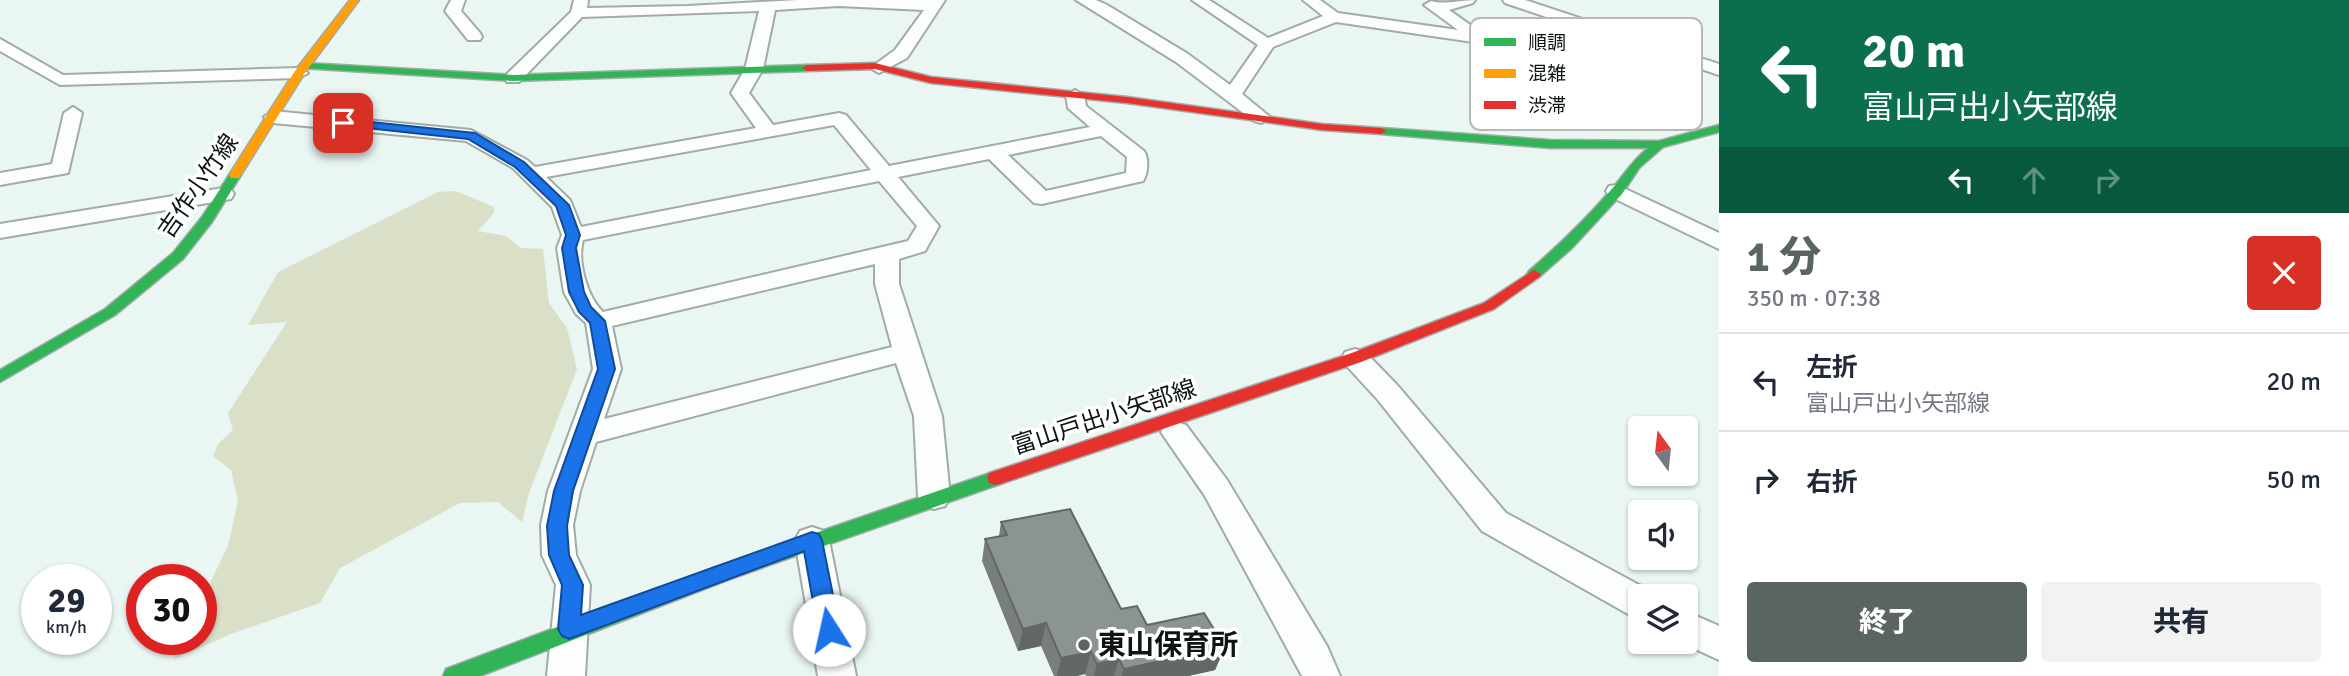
<!DOCTYPE html>
<html lang="ja">
<meta charset="utf-8">
<style>
:root{--surface:#fff;--page:#f2f2f3;--text:#1f2937;--muted:#747a83;--line:#e0e1e3;--accent:#5a6460}
body{margin:0;font-family:Signika,"Noto Sans JP",sans-serif;background:var(--page);color:var(--text);height:100vh;display:flex;flex-direction:column;font-size:26px;white-space:nowrap}
*{box-sizing:border-box;margin:0}
p{font-size:23px;color:var(--muted)}
.icon{flex:none;width:38px;height:38px;fill:none;stroke:currentColor;stroke-width:2;stroke-linecap:round;stroke-linejoin:round}
.map{position:relative;flex:1;overflow:hidden}
.panel{display:flex;flex-direction:column;background:var(--surface);width:630px}
.panel>*{flex:none}
.banner{background:#0b6e4f;color:#fff;overflow:hidden}
.needle{width:46px;rotate:345deg}
.fabs{position:absolute;left:1628px;top:416px;display:grid;gap:14px}
.fabs a{display:grid;place-items:center;width:70px;height:70px;border-radius:7px;background:var(--surface);box-shadow:0 2px 5px #0004;font-size:35px}
.speed{position:absolute;left:21px;top:564px;display:flex;gap:14px;font-size:35px;font-weight:700;text-align:center}
.speed>*{display:grid;place-content:center;width:91px;height:91px;border-radius:50%;background:var(--surface);box-shadow:0 2px 5px #0004;line-height:1}
.speed small{font-size:18px;font-weight:400}
.speed .limit{border:10px solid #d22;background:#fff;color:#111}
.pin{position:absolute;display:grid;place-items:center;width:60px;height:60px;color:#fff;margin:-30px;border-radius:14px;box-shadow:0 4px 10px #0006}
.me{position:absolute;width:77px;margin:-38px;rotate:350deg;stroke-linejoin:round;filter:drop-shadow(0 0 5px #0008)}
.turn{display:flex;align-items:center;gap:24px;height:147px;padding:0 28px;font-size:32px}
.turn .icon{width:91px;height:91px;stroke-width:2.5}
.turn b{display:block;font-size:49px;line-height:60px}
.lanes{display:flex;align-items:center;height:66px;padding:0 28px;background:#0003;justify-content:center;gap:35px;direction:ltr}
.lanes .off{opacity:.35}
.round{display:grid;place-items:center;flex:none;width:74px;height:74px;border-radius:7px;background:var(--page)}
.head{display:flex;align-items:center;justify-content:space-between;height:119px;padding:0 28px}
h1{font-size:42px;font-weight:800;line-height:52px;color:var(--accent)}
.primary-button{display:flex;gap:14px;margin-top:auto;padding:14px 28px}
.primary-button a{flex:1;height:80px;border-radius:7px;background:var(--accent);color:#fff;font-size:28px;font-weight:800;line-height:80px;text-align:center}
.primary-button a+a{background:var(--page);color:var(--text)}
ul{padding:0;list-style:none}
li{display:flex;align-items:center;gap:21px;height:98px;padding:0 28px;border-top:2px solid var(--line)}
li div{flex:1}
li b{display:block;font-size:26px}
li em{font-style:normal}
main{display:flex;flex:1;min-height:0}
.map>svg:first-child{display:block}
.green{fill:#dae0c8}
.lines{fill:none;stroke-linecap:round;stroke-linejoin:round}
.street-casing{stroke:#a1aba7;stroke-width:4}
.fast-casing{stroke:#a1aba7;stroke-width:3}
.slow-casing{stroke:#a1aba7;stroke-width:3}
.jam-casing{stroke:#a1aba7;stroke-width:3}
.street{fill:#fcfefd;fill-rule:evenodd}
.fast{fill:#30b455;fill-rule:evenodd}
.slow{fill:#ff9f0a;fill-rule:evenodd}
.jam{fill:#e5322d;fill-rule:evenodd}
.wall{fill:#787f7b}
.shaded-wall{fill:#626864}
.building{fill:#8c948f;stroke:#626864;stroke-width:2}
.route{fill:#1a73e8;stroke:#114b97;stroke-width:2}
.poi-dot{fill:#5a6460;stroke:#fff;stroke-width:2.5}
.labels{text-anchor:middle;dominant-baseline:central;stroke-width:7;stroke-linejoin:round;paint-order:stroke}
.street-label{font-size:24px;fill:#0d1512;stroke:#fff}
.near-poi-label{font-size:28px;font-weight:bold;fill:#0d1512;stroke:#fff;text-anchor:start}
.key{fill:#fff;stroke:#b6b9b8;stroke-width:2}
.key-label{font-size:19px;fill:#0d1512}
</style>
<main>
<div class="map">
<svg width="1719" height="676" viewBox="0 0 1719 676">
<rect width="100%" height="100%" fill="#e9f6f1"/>
<path class="green" d="M456 191 494 207V213L478 231 506 236 521 248 543 249 549 303 567 328 577 369 529 493 522 522 498 502 460 503 340 568 320 603 231 634 174 659 183 639H201V601L228 546 238 501 231 470 213 456 218 444 233 430 228 413 287 322 248 325 278 272 438 192Z"/>
<g class="lines">
<g class="street-casing">
<path id="street" d="M451 0H465L461 11 480 33 482 37 480 40H468L445 11Z
M574 0H588L587 8 688 6 797 0H945L907 58 879 73 870 68 895 50 924 10 838 6 775 10 763 69 749 93 773 125 839 113 846 115 889 166 1090 127 1068 108 1066 95 1075 90 1084 95 1086 106 1144 151C1149 158 1148 174 1143 181L1042 204 1034 203 989 159 898 177 939 226 925 251 899 259V284L942 416 950 497 945 506 934 509 923 506 918 497 914 416 896 363 596 442 580 491 573 525 576 555 590 585 585 676H547L556 585 542 555 541 525 548 491 593 369 586 323 576 314 564 292 557 248 562 235 552 207 513 168 466 141 273 123 264 117 273 111 471 130 527 160 535 167 756 128 731 93 745 69 759 11 582 17 519 82H507L504 78 507 74 571 12ZM834 125 871 170 581 227 570 200 546 177ZM1101 136 1127 157 1126 173 1046 191 1008 155ZM879 181 917 226 908 241 603 312C587 297 577 261 583 240ZM875 264V284L892 347 604 419 621 369 612 326Z
M1076 0H1096L1107 5 1188 54 1230 85 1258 45 1192 0H1209L1268 38 1323 16 1303 0H1320L1338 13 1458 30 1424 5 1431 1C1444 5 1461 0 1475 0L1473 3 1449 10 1483 34 1523 44 1576 67 1579 71 1576 75H1564L1511 50 1480 43 1336 22 1273 47 1242 94 1270 117 1261 123 1254 121 1176 62Z
M1503 0H1525L1719 64V75L1505 3Z
M0 39 63 75 299 68 308 73 299 78 60 85 0 51Z
M73 107 82 113 68 173 0 185V173L52 164 64 113Z
M1617 185 1719 233V249L1609 196 1606 191 1609 186Z
M223 188 231 189 234 194 231 199 0 238V224Z
M1355 349 1365 352 1398 386 1506 513 1652 592 1655 597H1640V618L1628 614 1482 531 1378 400 1345 364 1342 358 1345 352Z
M1176 422 1186 425 1227 480 1327 646 1340 676H1302L1205 496 1161 432 1166 425Z
M812 527 824 531 829 540 856 676H818L795 540 800 531Z
M1685 611 1719 626V660L1680 642H1685Z"/>
</g>
<g class="fast-casing">
<path id="fast" d="M305 63 513 75 807 65 812 68 807 71 513 81 301 68V64Z
M1719 125V132L1663 147 1640 167 1622 194 1572 248 1539 277 1534 278 1527 274 1529 271C1558 246 1586 219 1611 190 1624 175 1632 161 1648 148H1550L1381 134 1375 131 1381 128 1550 140 1659 141Z
M235 171 241 175 212 222 183 259 115 315 0 382V370L105 309 173 253 202 217 231 172Z
M996 471 1003 473 1005 478 1003 483 730 579 480 676H443L446 669 716 567Z"/>
</g>
<g class="slow-casing">
<path id="slow" d="M350 0H359L304 74 239 178H231L229 175 295 71Z"/>
</g>
<g class="jam-casing">
<path id="jam" d="M875 63 931 77 1127 97 1322 124 1381 128 1387 131 1381 134 1322 130 1127 103 931 83 875 69 807 71 802 68 807 65Z
M1534 270 1541 274 1539 277 1494 309 1361 362 1003 483 996 485 989 483 987 478 989 473 1349 354 1484 303Z"/>
</g>
<use href="#street" class="street"/>
<use href="#fast" class="fast"/>
<use href="#slow" class="slow"/>
<use href="#jam" class="jam"/>
</g>
<path class="wall" d="M1001 522 1121 609 1147 625 1225 647 1215 670 1188 676H1086L1085 674 1077 676H1054L1041 646 1018 651 982 561 985 539 999 536Z"/>
<path class="shaded-wall" d="M1046 623 1041 646 1018 651 1023 629Z
M1225 647 1215 670 1188 676H1122L1124 669Z
M1091 652 1085 674 1077 676H1057L1061 658Z
M1119 659 1114 676H1094L1097 664Z"/>
<path class="building" d="M1070 509 1121 609 1137 606 1147 625 1204 613 1225 647 1124 669 1119 659 1097 664 1091 652 1061 658 1046 623 1023 629 985 539 1007 535 1001 522Z"/>
<path class="route" d="M343 119 475 133 524 162 569 205 580 235 576 248 584 292 591 307 605 321 615 369 573 491 567 526 569 555 583 585 581 615 812 532 819 534 822 540 840 630 836 637 829 640 821 637 818 630 804 551 569 639 562 636 558 629 562 585 549 555 547 526 554 491 598 369 590 323 579 312 569 292 562 248 566 235 556 206 515 167 468 139 339 125 337 123Z"/>
<circle class="poi-dot" cx="1084" cy="645" r="7"/>
<g class="labels">
<g class="street-label">
<text transform="translate(198 186) rotate(-55)">吉作小竹線</text>
<text transform="translate(1104 417) rotate(-18)">富山戸出小矢部線</text>
</g>
<g class="near-poi-label">
<text x="1098" y="645">東山保育所</text>
</g>
</g>
<rect x="1470" y="18" width="232" height="112" rx="10" class="key"/>
<rect x="1484" y="38" width="32" height="8" fill="#30b455"/>
<rect x="1484" y="69" width="32" height="9" fill="#ff9f0a"/>
<rect x="1484" y="101" width="32" height="8" fill="#e5322d"/>
<g class="key-label">
<text x="1528" y="49">順調</text>
<text x="1528" y="80">混雑</text>
<text x="1528" y="112">渋滞</text>
</g>
</svg>
<div class="fabs">
<a><svg class="needle" viewBox="-14 -14 28 28"><path d="M0-13l5 13h-10z" fill="#e53935"/><path d="M0 13l5-13h-10z" fill="#747a83"/></svg></a>
<a><svg class="icon" aria-label="sound" viewBox="0 0 24 24"><path d="M4 9h4l5-4v14l-5-4H4zM17 9q2 3 0 6"/></svg></a>
<a><svg class="icon" aria-label="layers" viewBox="0 0 24 24"><path d="M12 4l9 5-9 5-9-5zM3 14l9 5 9-5"/></svg></a>
</div>
<div class="speed"><div>29<small>km/h</small></div><div class="limit">30</div></div>
<div class="pin" style="left:343px;top:123px;background:#d93025"><svg class="icon" aria-label="arrive" viewBox="0 0 24 24"><path d="M6 21V4h12l-3 4 3 4H6"/></svg></div>
<svg class="me" style="left:829px;top:630px" viewBox="-20 -20 40 40"><circle r="19" fill="#fff"/><path d="M0-13L10 11 0 6-10 11z" fill="#1a73e8"/></svg>
</div>
<section class="panel">
<div class="banner">
<div class="turn"><svg class="icon" aria-label="left" viewBox="0 0 24 24"><path d="M17 20v-9H6M10 6l-5 5 5 5"/></svg><div><b>20 m</b>富山戸出小矢部線</div></div>
<div class="lanes"><svg class="icon" aria-label="left" viewBox="0 0 24 24"><path d="M17 20v-9H6M10 6l-5 5 5 5"/></svg><svg class="icon off" aria-label="ahead" viewBox="0 0 24 24"><path d="M12 20V5M6 11l6-6 6 6"/></svg><svg class="icon off" aria-label="right" viewBox="0 0 24 24"><path d="M7 20v-9h11M14 6l5 5-5 5"/></svg></div>
</div>
<div class="head"><div><h1>1 分</h1><p>350 m · 07:38</p></div><a class="round" style="background:#d93025;color:#fff"><svg class="icon" aria-label="close" viewBox="0 0 24 24"><path d="M6 6l12 12M18 6L6 18"/></svg></a></div>
<ul>
<li><svg class="icon" aria-label="left" viewBox="0 0 24 24"><path d="M17 20v-9H6M10 6l-5 5 5 5"/></svg><div><b>左折</b><p>富山戸出小矢部線</p></div><em>20 m</em></li>
<li><svg class="icon" aria-label="right" viewBox="0 0 24 24"><path d="M7 20v-9h11M14 6l5 5-5 5"/></svg><div><b>右折</b></div><em>50 m</em></li>
</ul>
<div class="primary-button"><a>終了</a><a>共有</a></div>
</section>
</main>
